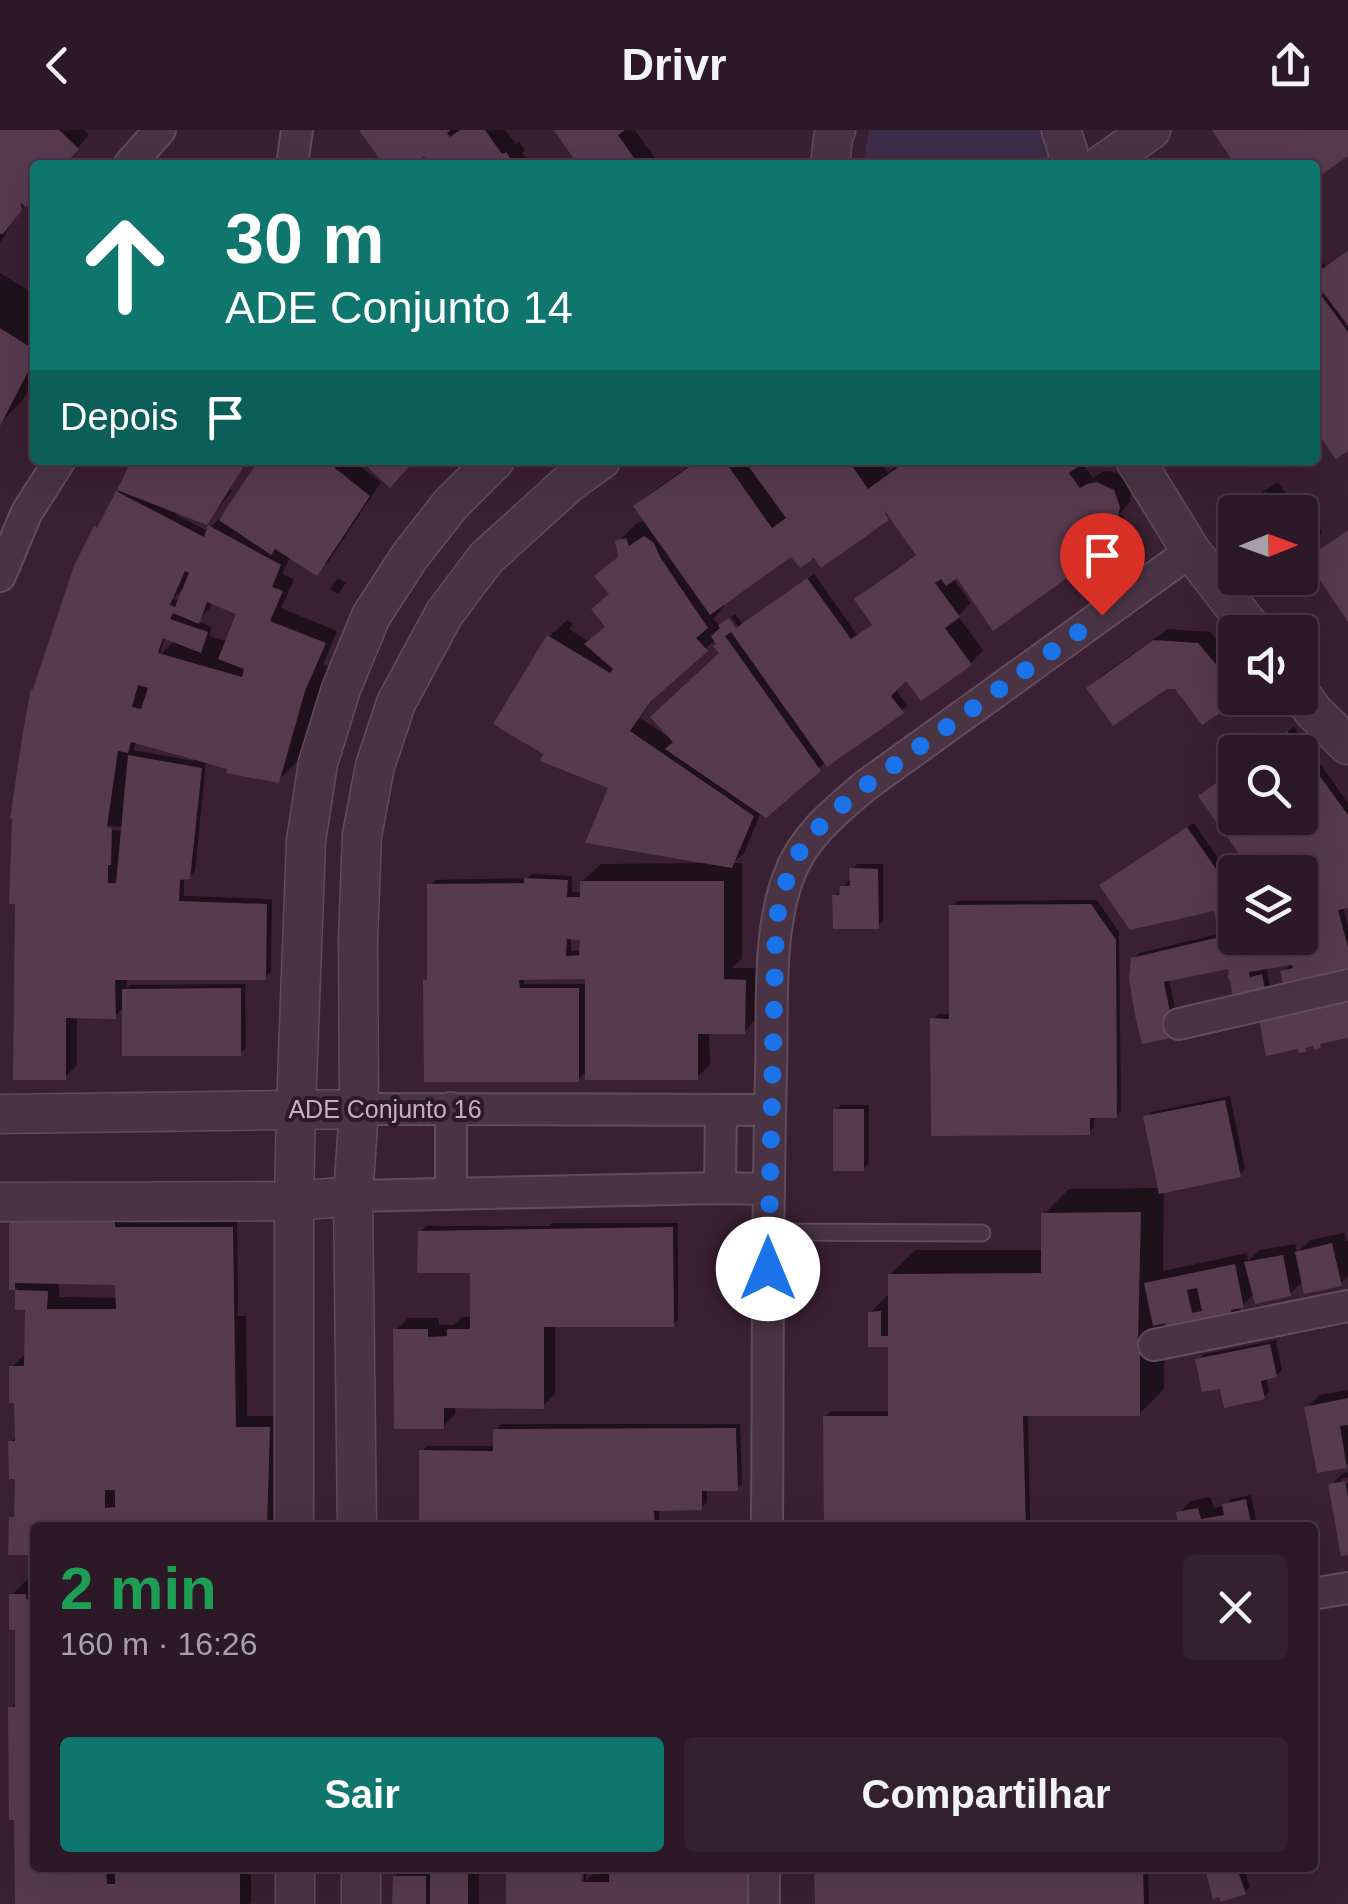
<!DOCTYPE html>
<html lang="pt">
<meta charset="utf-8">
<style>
:root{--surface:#2c1826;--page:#34212e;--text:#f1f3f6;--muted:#a6a0a7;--line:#483743;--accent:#0f766e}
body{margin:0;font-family:Helvetica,sans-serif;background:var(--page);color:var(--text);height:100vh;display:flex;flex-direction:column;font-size:38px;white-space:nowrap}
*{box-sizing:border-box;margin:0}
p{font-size:32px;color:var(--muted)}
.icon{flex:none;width:55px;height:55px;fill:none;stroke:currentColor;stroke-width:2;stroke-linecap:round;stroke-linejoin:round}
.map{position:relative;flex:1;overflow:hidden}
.side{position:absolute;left:30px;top:1392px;width:1288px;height:350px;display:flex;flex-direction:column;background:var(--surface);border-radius:10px;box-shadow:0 10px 40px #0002,0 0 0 2px var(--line)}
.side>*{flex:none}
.hud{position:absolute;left:30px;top:30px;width:1290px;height:305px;border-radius:10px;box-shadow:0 10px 40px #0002,0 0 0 2px var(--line);background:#0f766e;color:#fff;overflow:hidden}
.needle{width:65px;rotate:89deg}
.tools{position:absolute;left:1218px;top:365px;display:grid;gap:20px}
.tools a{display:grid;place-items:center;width:100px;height:100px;border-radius:10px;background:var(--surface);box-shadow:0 10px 40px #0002,0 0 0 2px var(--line);font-size:50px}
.pin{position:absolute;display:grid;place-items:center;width:85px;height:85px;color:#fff;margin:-102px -42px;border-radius:50% 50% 50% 0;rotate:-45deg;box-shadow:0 0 10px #0007}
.pin .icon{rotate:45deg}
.me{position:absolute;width:110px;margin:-55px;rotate:0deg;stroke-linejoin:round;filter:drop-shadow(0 0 8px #0008)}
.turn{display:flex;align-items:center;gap:35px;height:210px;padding:0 30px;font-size:45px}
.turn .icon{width:130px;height:130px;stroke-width:2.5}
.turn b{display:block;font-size:70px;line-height:85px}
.then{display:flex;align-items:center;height:95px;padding:0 30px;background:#0003;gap:20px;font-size:38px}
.round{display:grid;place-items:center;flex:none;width:105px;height:105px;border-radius:10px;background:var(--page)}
.summary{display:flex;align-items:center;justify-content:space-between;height:170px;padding:0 30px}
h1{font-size:60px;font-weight:700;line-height:75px;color:#1e9e55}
.cta{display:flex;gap:20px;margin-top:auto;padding:20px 30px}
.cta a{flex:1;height:115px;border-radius:10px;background:var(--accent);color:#fff;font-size:40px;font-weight:700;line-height:115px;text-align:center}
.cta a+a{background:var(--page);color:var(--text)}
header{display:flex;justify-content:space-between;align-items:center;height:130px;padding:0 30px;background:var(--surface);font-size:45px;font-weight:700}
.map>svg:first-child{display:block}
.green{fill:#3e2d4a}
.shadow{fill:#0007;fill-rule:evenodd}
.building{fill:#583a4e;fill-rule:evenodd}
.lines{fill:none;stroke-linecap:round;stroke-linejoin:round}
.service-casing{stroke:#624c5b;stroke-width:19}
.minor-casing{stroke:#624c5b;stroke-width:34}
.tertiary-casing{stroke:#624c5b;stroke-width:41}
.service{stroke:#4a3443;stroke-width:15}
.minor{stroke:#4a3443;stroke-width:30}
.tertiary{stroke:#4a3443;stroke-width:38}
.route{stroke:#1a73e8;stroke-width:18;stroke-dasharray:0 32.4}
.labels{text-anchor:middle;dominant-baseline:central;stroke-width:8;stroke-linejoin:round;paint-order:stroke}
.street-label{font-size:25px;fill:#c6afbe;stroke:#2e1a27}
</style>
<header><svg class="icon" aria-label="back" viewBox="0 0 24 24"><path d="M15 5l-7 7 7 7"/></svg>Drivr<svg class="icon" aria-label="share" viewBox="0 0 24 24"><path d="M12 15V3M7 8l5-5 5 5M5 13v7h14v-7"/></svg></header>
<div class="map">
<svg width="1348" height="1774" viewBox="0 0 1348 1774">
<rect width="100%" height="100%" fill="#3a2032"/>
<path class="green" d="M869 0H1044L1053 35H863Z"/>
<path class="shadow" d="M0 0H84L89 5 62 35H35V64L16 86 0 113Z
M362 0H505L516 14 519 11 525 20 522 23 531 35H433L425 22 410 33 412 35H395Z
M557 0H635L660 35H582Z
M1348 119V318L1315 295V170L1326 162 1323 157 1315 163V121L1325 136Z
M0 143 35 164V246L23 270 0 293Z
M135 330H248L229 359 232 361 207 392 176 380 175 384 208 401 223 384 226 385 262 330H352L381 352 329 431 317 443 291 426 282 444 294 449 281 478 337 501 323 535 329 537 302 626 278 651 206 631 195 741 189 747H184V766L272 769 271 842 265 847 127 848V858L130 855 245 854 246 918 240 923 125 876 115 886H77V935L65 947H15L96 398 104 391ZM187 454 180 471 173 469ZM213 472 240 483 228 512 209 506 212 497 197 491 210 478ZM165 507 175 510 160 525ZM137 611 195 627 194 631 133 620ZM106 695 124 697V701L101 699Z
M697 330H879L888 343 902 330H1085L1081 332 1093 348 1102 342 1110 341 1126 348 1131 364 1130 372 1120 383 1131 397 1104 419 1113 431 1101 443 1082 456 1071 442 957 445 953 448 971 473 958 486 983 520 971 533 921 568 907 548 895 558 907 576 827 631 761 682 744 723 733 733H742V828L732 838H757L756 889 744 902 709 901 710 935 697 947 588 940 578 950 426 851 429 847 430 756 435 750 527 748 532 744 572 746V762H582V752L601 734 702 733V730L611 656 549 507 567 490 573 494 569 499 590 512 607 495 594 479 611 462 598 446 620 425 618 412 637 393 647 390 637 376 649 364ZM891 385 918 423 870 457 857 469 874 493 858 506 814 444 743 495 735 484 731 487 740 499 720 496 713 489 721 481 720 479 725 477 722 473 793 423 814 424ZM716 509 722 523 669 607 640 588 660 559ZM571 807H582V821H571ZM588 847V854H524V848Z
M1278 352 1298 380 1305 376 1323 403 1300 422V382H1238L1250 370Z
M338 448 346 453 338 464 330 459Z
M1168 499 1210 502 1233 528 1235 527V568H1237L1203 592 1176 556 1089 558 1101 546Z
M1294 597 1348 673V775L1343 776 1348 797V844L1283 842 1293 832 1266 837 1270 857 1265 862 1230 836 1169 849 1179 899 1133 829 1139 823 1222 803 1216 778 1108 750 1194 693 1235 753V801L1227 803 1229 810 1244 808H1300V796L1318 792 1316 782 1300 786V742H1256L1201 667 1235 640V688H1300V622H1259Z
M857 734H883V790L878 796 835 766 848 751H852V740Z
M1097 770 1119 802 1121 980 1116 986H1094V997L1089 1002 933 889 938 884H951L952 776 957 771Z
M1230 966 1245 1039 1239 1045 1164 1060 1163 1141 1247 1123 1248 1131 1259 1120 1295 1114 1297 1123 1310 1110 1344 1103 1346 1112 1348 1110V1146L1340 1154 1303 1151 1290 1164 1254 1163 1232 1189 1164 1182V1259L1139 1284 1028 1283 1030 1398H827L825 1287 831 1281H890V1214H870V1183L890 1163V1145L915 1120H1044V1084L1069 1059 1160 1058 1146 987 1151 982Z
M841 975H869V1033L863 1039 836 980Z
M24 1081H127V1093L237 1092 238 1186H246L247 1286H281L279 1398H35V1422L11 1388 17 1383V1346L11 1312 17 1306 12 1237 27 1222V1177H17V1158H11L12 1093ZM118 1148V1168L59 1167V1151Z
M552 1093H678V1189L672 1195 555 1196V1264L543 1276 455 1275V1284L443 1297 396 1200 408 1188H439V1195H454L462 1187H472V1141L420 1102 426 1096H549Z
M1276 1210 1282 1240 1276 1245 1266 1247 1269 1261 1264 1267 1222 1256 1198 1230 1204 1224Z
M1348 1260V1334L1346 1335 1307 1278 1319 1265Z
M501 1294H740L742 1353 737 1358H707V1372L701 1378H659V1389L653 1398 421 1397 422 1321 427 1316H496V1300Z
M1348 1342V1347L1341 1349V1354L1348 1353V1423L1331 1355 1343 1343Z
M1251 1365 1258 1398H1181L1179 1383 1191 1371 1210 1367 1214 1378 1225 1376 1231 1369Z
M35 1442V1738H251V1772L249 1774H17L11 1578 17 1571V1497L12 1465Z
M433 1738H579V1755H584V1738H586V1751L600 1738H763L584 1774H509V1738H479V1774H395V1747L401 1741 433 1742Z
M816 1738H1148L1149 1774H817Z
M1207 1738H1243L1250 1756 1245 1762 1215 1766Z"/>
<path class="building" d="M0 0H59L79 19 64 35H35V67L26 77 21 73 22 80 3 104H0Z
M359 0H451L447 3 450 7 460 0H485L502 24 506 22 515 35H430L424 26 411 35H392L387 28 382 32Z
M554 0H625L618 5 639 35H578Z
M1212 0H1348V26L1315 49V35H1235Z
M1348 120V196L1322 161 1315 166V144Z
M1321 165 1348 202V321L1336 329 1315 300V169Z
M0 198 35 220V228L0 296Z
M132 330H248L207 395 117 360Z
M259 330H325L370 366 317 446 275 419 271 425 219 390Z
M360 330H415L390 358Z
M699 330H724L772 398 786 388 744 330H848L868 359 908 330H1088L1069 343 1080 358 1087 354 1097 352 1114 360 1120 377 1118 387 1109 397 1120 411 1092 431 1102 445 1081 459 1070 446 993 501 957 448 946 456 941 449 935 453 960 487 945 498 972 535 921 571 906 551 891 566 904 583 827 637 731 502 725 506 821 641 766 688 665 619 673 612 650 587 719 523 713 516 716 514 711 506 720 498 718 495 729 488 736 498 807 448 851 509 872 495 854 469 916 425 884 380 889 390 821 438 814 428 800 438 791 427 710 485 633 376Z
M116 361 204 407 208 395 281 435 272 457 283 461 270 491 326 513 305 561 279 653 226 643 227 639 131 612 128 623 118 621 107 697 112 698 111 735H108V753H116L128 625 202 638 190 749 180 750 179 771 267 774 266 850H115L116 889 66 888V950H13L15 774H9L12 689H10L23 601 31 559H33L74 436 94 396 97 398ZM185 441 189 443 175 477 170 475ZM207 472 236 484 218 529 244 539 242 547 158 523 163 508 201 523 208 502 170 489 173 483 199 494ZM138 555 148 558 141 579 132 577Z
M1265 362 1279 382H1234L1239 379Z
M1348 400V492L1306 429Z
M644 406 654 413 660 427 708 498 696 508 708 521 651 571 630 601 754 686 732 738 585 713 608 658 540 631 543 624 493 594 547 505 610 543 613 539 584 514 605 497 591 479 609 464 594 446 618 427 615 411 626 408 629 416Z
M1153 510 1198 513 1220 539 1235 528V568H1242L1202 595 1175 559H1167L1113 596 1086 558Z
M1287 601 1348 685V778L1338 780 1348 817V847L1285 861 1280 841 1293 838 1292 835 1249 842 1250 847 1262 844 1266 865 1233 872 1231 854 1227 845H1229L1228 839 1164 852 1175 907 1142 914 1135 885 1129 849 1131 828 1220 807 1214 781 1130 800 1099 755 1187 697 1235 766V804L1222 807 1224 814 1236 813 1237 818 1243 817 1242 808H1300V799L1316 796 1314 786 1300 789V742H1252L1198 666 1235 639V688H1300V622H1257Z
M849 738 878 739 879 799H833L832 765H839L840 756H850Z
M524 748 568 750 567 767H580V751H724V849L746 850 745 904H698V950H585V849L519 850 520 858H579V952H424L423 850H427V754L524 753ZM567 809 580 810 579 825 566 826Z
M1091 774 1116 810 1117 988H1090V1005L931 1006 930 888 949 889V775Z
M241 858V926H122V859Z
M1348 868V908L1320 914 1321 918 1314 920 1313 916 1305 918 1306 922 1299 923 1298 919 1266 926 1259 888Z
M1225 970 1241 1047 1159 1064 1143 986Z
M833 979H864V1041H833Z
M1141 1082 1138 1210H1140V1286H1023L1026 1398H824L823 1286H888V1217H868V1182L881 1181V1206H888V1144L1041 1143V1083Z
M9 1092H115V1097H233L236 1297H270L267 1398H35V1425H8L9 1387H14L15 1349H9L8 1311H15L14 1273H9V1236H24L25 1180H15V1160L48 1161 47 1179H116L115 1155 15 1153V1160H9ZM105 1360H115V1377L105 1378Z
M673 1097 674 1197H544V1279L444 1278V1299H394L393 1199H428V1207L447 1206V1199H470V1143H417L418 1101Z
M1332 1113 1342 1156 1304 1164 1295 1122Z
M1283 1125 1291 1166 1255 1174 1244 1132Z
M1235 1134 1244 1178 1231 1180 1233 1191 1169 1204 1166 1193 1153 1196 1144 1153ZM1197 1158 1202 1181 1192 1183 1187 1160Z
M1270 1214 1277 1247 1261 1251 1265 1269 1224 1278 1220 1259 1202 1262 1195 1229Z
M1348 1268V1295L1340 1296 1347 1338 1317 1343 1304 1277Z
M736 1298 738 1361H702V1380L654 1381 655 1397 419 1398V1320L493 1321V1299Z
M1345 1351 1348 1367V1425L1341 1426 1328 1354Z
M1246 1369 1252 1398H1179L1176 1382 1198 1378 1201 1389 1224 1385 1222 1374Z
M9 1464H26V1469H31V1464H35V1738H106L107 1754H115V1738H240V1774H15L14 1690H9L8 1577H15V1500H9Z
M430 1738H468V1774H430Z
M506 1738H581L582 1752H609V1739L619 1738H751V1774H506Z
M814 1738H1143L1144 1774H815Z
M1205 1738H1237L1246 1764 1221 1772 1219 1767 1213 1770Z
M393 1746H426V1774H392Z"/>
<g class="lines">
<g class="service-casing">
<path id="service" d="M769 1102 982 1103"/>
</g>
<g class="minor-casing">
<path id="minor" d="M129 35 160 0
M292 35 297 0
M0 446 27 382 60 330
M1179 894 1348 855
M359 979 770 980
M720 1058 721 980
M451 1064V978
M353 1066 720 1058 769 1059
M1154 1215 1348 1176
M767 1398C768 1246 767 1094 771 943 773 881 767 806 788 748 802 708 834 682 865 656L1191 421
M1312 1464 1348 1458
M764 1774V1738"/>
</g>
<g class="tertiary-casing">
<path id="tertiary" d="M1061 0 1068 21V35
M830 35 833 8 836 0
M1101 35 1151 0
M1135 330 1191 421 1254 502
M1300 563 1314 582 1348 615
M0 984 359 979
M0 1072 294 1071 353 1066
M294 1398V1071L296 978 306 711 318 633 341 559 371 486 410 426 450 375 495 330
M357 1398 353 1066 359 979 358 809 362 705 375 636 396 573 444 484 486 428 570 352 601 330
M295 1738V1774
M361 1738V1774"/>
</g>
<use href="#service" class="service"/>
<use href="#minor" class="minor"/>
<use href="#tertiary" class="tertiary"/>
</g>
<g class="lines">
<path class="route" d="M768 1139 776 790 788 745 802 717 827 688 865 656 1102 485"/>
</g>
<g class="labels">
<g class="street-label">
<text x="385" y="979">ADE Conjunto 16</text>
</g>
</g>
</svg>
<div class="tools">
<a><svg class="needle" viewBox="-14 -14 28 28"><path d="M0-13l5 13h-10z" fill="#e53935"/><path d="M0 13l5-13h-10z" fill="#a6a0a7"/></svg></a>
<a><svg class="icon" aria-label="sound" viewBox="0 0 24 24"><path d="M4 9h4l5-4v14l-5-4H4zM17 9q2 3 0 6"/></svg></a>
<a><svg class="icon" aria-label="search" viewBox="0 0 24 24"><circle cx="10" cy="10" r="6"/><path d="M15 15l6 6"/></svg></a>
<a><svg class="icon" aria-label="layers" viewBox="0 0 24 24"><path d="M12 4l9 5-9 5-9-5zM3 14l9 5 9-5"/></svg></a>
</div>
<div class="pin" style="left:1102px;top:485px;background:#d93025"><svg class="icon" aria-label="arrive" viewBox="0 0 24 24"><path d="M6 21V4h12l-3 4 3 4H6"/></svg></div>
<svg class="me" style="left:768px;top:1139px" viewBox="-20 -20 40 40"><circle r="19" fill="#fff"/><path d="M0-13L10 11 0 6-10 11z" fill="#1a73e8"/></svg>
<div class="hud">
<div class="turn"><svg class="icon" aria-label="ahead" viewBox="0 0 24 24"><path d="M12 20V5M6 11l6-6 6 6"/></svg><div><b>30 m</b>ADE Conjunto 14</div></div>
<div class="then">Depois<svg class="icon" aria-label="arrive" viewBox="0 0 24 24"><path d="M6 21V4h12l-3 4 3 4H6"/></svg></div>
</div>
<section class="side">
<div class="summary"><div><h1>2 min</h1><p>160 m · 16:26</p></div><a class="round"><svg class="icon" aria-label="close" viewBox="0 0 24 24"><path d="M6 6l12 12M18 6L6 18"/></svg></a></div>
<div class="cta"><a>Sair</a><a>Compartilhar</a></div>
</section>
</div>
